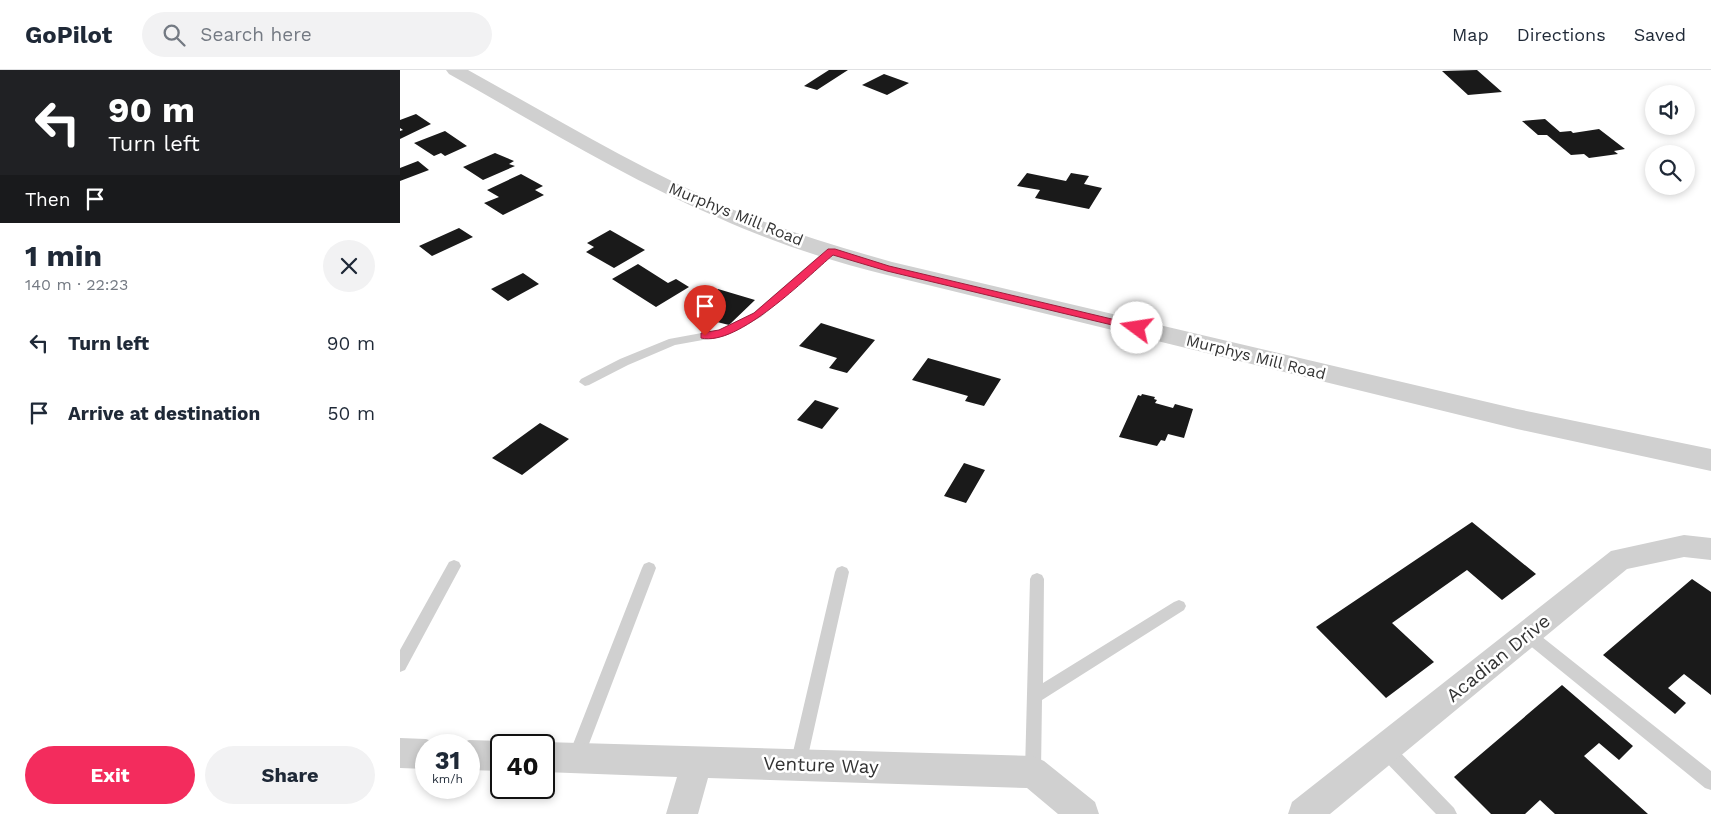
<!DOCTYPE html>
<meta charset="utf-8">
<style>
:root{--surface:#fff;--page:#f2f2f3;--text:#1f2937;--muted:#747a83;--line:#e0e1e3;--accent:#f32c5d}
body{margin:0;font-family:"Work Sans",sans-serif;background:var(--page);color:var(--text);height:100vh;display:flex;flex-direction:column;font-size:19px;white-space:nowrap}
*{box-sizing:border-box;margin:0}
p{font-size:16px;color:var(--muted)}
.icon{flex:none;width:28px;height:28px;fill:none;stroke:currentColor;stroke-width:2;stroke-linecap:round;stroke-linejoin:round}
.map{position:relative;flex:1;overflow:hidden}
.panel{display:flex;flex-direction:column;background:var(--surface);width:400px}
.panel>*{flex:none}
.top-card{background:#202124;color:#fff;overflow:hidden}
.tools{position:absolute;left:1245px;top:15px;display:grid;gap:10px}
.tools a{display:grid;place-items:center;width:50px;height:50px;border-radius:50%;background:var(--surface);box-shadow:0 2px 8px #0003;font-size:25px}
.speed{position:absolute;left:15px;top:664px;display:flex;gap:10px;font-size:25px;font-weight:700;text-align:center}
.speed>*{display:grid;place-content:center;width:65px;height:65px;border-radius:50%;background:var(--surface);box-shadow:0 2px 8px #0003;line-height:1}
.speed small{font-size:12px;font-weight:400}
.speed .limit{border:2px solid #111;border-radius:8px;background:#fff;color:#111}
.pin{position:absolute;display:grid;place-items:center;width:42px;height:42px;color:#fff;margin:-51px -21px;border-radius:50% 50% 50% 0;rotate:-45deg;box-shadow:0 0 5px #0007}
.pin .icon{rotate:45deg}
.me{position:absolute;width:55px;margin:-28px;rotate:284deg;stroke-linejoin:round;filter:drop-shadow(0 0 4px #0008)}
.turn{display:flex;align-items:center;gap:18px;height:105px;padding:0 25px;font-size:22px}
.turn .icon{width:65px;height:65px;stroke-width:2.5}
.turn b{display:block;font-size:35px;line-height:42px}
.then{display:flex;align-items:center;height:48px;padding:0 25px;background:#0003;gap:10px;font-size:19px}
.round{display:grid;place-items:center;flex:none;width:52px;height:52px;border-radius:26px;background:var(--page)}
.summary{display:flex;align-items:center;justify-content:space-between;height:85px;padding:0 25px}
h1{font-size:30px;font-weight:700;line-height:38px}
.action{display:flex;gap:10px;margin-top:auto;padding:10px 25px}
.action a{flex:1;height:58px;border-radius:30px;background:var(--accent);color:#fff;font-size:20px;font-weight:700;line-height:58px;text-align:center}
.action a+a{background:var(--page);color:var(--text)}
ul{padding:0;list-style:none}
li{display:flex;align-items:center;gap:15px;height:70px;padding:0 25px}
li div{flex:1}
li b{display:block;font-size:19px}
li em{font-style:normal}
header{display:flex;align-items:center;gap:30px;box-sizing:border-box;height:70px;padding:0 25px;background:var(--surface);border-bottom:1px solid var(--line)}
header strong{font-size:24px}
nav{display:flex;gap:28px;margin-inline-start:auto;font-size:18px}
.search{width:350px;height:45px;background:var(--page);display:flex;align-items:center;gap:12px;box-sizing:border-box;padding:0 18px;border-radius:28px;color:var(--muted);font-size:19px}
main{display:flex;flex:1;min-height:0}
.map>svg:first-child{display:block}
.building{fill:#1a1a1a}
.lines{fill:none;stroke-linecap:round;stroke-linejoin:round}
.service{fill:#d0d0d0;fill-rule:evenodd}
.minor{fill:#d0d0d0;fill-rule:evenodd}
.tertiary{fill:#d0d0d0;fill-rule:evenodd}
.route{fill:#f32c5d;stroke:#9e1d3c}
.labels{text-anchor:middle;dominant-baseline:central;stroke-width:5;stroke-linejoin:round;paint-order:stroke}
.street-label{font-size:16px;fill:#333;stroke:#fff}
.near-street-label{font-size:19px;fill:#333;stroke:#fff}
</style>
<header>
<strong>GoPilot</strong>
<div class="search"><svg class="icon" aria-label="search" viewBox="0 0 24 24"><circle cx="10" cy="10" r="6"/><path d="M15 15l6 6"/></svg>Search here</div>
<nav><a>Map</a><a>Directions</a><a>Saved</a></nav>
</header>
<main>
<section class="panel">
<div class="top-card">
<div class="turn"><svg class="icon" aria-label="left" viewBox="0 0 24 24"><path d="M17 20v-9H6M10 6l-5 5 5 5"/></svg><div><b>90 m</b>Turn left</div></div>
<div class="then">Then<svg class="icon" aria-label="arrive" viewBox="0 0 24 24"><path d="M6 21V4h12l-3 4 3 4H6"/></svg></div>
</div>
<div class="summary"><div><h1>1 min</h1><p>140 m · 22:23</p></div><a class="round"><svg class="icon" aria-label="close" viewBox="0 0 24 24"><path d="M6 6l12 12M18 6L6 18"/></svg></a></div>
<ul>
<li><svg class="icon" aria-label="left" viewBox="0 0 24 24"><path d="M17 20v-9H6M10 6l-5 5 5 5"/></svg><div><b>Turn left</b></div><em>90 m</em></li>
<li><svg class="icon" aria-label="arrive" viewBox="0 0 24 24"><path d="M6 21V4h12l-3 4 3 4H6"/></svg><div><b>Arrive at destination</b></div><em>50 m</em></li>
</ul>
<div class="action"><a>Exit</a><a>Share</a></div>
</section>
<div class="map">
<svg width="1311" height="744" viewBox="0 0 1311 744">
<rect width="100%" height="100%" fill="#fff"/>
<path class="building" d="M429 0H448L417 20 404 16Z
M1077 0 1102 22 1068 25 1042 1Z
M484 4 509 13 487 25 462 15Z
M16 44 31 54 0 69V61L3 60 0 58V50Z
M1145 49 1160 62 1171 61 1173 63 1199 59 1225 79 1214 81 1218 84 1189 88 1184 84 1171 85 1147 65H1138L1122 51Z
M45 61 67 76 45 86 41 83 34 86 14 73Z
M95 83 114 91 109 94 115 96 83 110 63 97Z
M18 91 29 100 0 111V98Z
M627 103 666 111 671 103 689 106 684 114 702 118 689 139 635 128 640 120 617 116Z
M121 104 143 116 135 120 144 125 103 145 84 133 99 127 87 120Z
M59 158 73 167 32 186 19 176Z
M210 160 245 180 214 198 186 182 194 177 187 173Z
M238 194 268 213 276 209 289 217 256 237 212 209Z
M123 203 139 214 108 231 91 219Z
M318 219 355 230 329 255 313 251 320 245 298 238Z
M421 253 475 270 447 303 429 298 437 288 399 276Z
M528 288 601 309 584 336 565 331 568 326 512 310Z
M742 324 755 327 754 329 757 330 755 333 773 338 775 334 793 339 784 368 768 364 765 371 761 370 757 376 719 367 738 325 741 326Z
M415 330 439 338 422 359 397 350Z
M140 353 169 369 122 405 92 388Z
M564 393 585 400 566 433 544 426Z
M1072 452 1136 504 1102 530 1067 500 992 553 1034 592 986 628 916 557Z
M1292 509 1311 522V625L1284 604 1268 618 1286 633 1275 644 1203 585Z
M1162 615 1233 676 1219 690 1199 673 1184 686 1248 744H1155L1140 730 1125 744H1091L1054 707Z"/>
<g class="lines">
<path class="service" d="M431 178 436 181 435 183 361 247 325 266 275 275 228 295 189 315 185 316 179 312 181 309 220 289 269 269 318 260 353 243 427 179Z
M54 490 59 492 61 496 5 600 0 602V580L49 492Z
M249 492 254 494 256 498 184 687 182 693 176 695 170 693 168 687 242 498 244 494Z
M442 496 447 498 449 502 406 695 404 701 398 703 392 701 390 695 435 502 437 498Z
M637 503 642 505 644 509 643 613 774 532 779 530 784 532 786 536 784 540 642 630 641 701 639 707 633 709 627 707 625 701 630 509 632 505Z
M1127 557 1132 559 1311 701V720L1305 718 1122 569 1120 564 1122 559Z
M985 671 991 673 1054 738 1057 744H1036L979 685 977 679 979 673Z"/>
<path class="minor" d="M1284 465 1311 468V490L1284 487 1227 499 930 744H888L892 732 1211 481Z
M0 668 26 669 37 673 38 675H26V699L0 698Z
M69 670 101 671 112 675H101V701L69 700V675H58Z
M144 672 633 686 644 691 695 732 699 744H658L627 718 308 708 298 744H266L277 707 144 702V675H136Z"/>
<path class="tertiary" d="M46 0H68C155 48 241 100 334 140 385 161 439 177 492 192L1117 339 1311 379V401L1117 359 487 205C430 191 372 172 319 148 225 108 138 54 49 4Z"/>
</g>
<path class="route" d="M428 179H435L489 196 737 255 742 258 737 261 487 201 433 185C407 207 338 277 301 268V263L319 260 354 243Z"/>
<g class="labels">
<g class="street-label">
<text transform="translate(336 144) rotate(22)">Murphys Mill Road</text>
<text transform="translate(856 287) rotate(14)">Murphys Mill Road</text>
</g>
<g class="near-street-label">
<text transform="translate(1098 588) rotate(-39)">Acadian Drive</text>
<text transform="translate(421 695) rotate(2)">Venture Way</text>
</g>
</g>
</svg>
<div class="tools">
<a><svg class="icon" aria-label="sound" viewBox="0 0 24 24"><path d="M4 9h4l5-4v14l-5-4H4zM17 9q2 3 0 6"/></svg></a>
<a><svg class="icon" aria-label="search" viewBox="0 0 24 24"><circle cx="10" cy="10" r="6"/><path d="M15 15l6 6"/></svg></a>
</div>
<div class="speed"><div>31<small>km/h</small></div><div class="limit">40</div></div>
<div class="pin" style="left:305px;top:266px;background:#d93025"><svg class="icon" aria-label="arrive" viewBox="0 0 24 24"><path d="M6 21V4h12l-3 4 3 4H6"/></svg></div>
<svg class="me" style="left:737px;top:258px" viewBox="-20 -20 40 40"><circle r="19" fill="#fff"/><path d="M0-13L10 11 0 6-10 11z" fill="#f32c5d"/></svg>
</div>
</main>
